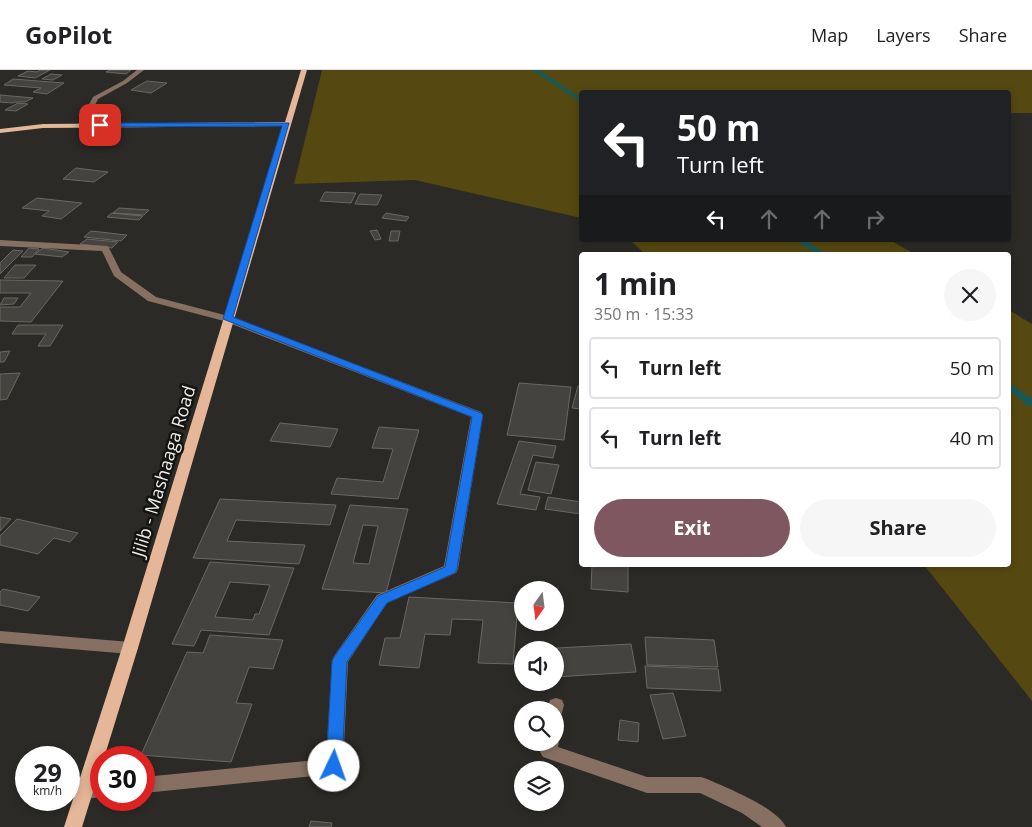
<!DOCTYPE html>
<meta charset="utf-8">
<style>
:root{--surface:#fff;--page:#f6f6f6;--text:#202124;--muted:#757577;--line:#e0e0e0;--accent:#7f5761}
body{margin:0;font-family:"Open Sans",sans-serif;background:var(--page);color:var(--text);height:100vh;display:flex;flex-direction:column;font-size:19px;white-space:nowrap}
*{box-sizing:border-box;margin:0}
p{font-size:16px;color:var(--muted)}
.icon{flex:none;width:28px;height:28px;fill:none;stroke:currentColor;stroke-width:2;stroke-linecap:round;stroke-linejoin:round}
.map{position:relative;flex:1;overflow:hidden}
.sheet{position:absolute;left:579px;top:182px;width:432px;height:315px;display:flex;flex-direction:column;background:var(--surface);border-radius:5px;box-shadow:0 2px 8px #0003}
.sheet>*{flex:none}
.hud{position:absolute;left:579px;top:20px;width:432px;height:152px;border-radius:5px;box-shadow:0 2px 8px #0003;background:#202124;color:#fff;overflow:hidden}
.needle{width:32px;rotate:194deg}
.fabs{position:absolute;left:514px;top:511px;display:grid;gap:10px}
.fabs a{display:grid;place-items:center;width:50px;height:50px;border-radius:50%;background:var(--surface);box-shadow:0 2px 8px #0003;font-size:25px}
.speed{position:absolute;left:15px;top:676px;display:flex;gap:10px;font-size:25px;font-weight:700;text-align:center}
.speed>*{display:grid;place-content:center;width:65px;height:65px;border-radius:50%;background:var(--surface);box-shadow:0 2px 8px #0003;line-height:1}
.speed small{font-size:12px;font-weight:400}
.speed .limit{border:8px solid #d22;background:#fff;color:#111}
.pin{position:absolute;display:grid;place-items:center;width:42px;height:42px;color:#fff;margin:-21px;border-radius:10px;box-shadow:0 2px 8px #0006}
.me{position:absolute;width:55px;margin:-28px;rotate:3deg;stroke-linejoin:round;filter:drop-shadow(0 0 4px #0008)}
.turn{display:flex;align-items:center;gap:18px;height:105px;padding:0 15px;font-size:22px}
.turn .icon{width:65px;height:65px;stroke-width:2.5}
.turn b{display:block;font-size:35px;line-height:42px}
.lanes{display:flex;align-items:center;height:48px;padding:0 15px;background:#0003;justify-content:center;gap:25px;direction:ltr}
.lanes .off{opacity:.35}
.round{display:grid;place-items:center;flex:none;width:52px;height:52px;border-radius:26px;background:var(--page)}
.head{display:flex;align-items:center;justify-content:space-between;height:85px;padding:0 15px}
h1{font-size:30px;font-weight:700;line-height:38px}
.primary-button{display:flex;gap:10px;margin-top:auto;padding:10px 15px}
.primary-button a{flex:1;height:58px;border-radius:30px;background:var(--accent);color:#fff;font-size:20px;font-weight:700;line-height:58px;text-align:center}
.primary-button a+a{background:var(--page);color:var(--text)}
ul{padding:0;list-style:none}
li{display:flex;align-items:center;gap:15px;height:62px;margin:0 10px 8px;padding:0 5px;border:2px solid var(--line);border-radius:5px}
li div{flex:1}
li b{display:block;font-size:19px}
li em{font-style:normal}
header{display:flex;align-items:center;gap:30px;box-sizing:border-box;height:70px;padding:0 25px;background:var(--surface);border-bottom:1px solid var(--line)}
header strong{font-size:24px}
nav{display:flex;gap:28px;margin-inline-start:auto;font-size:18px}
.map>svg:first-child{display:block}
.green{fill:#564811}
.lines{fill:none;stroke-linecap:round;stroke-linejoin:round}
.stream{fill:#16595b;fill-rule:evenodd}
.building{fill:#45433f;stroke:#696863;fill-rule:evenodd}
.minor{fill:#877062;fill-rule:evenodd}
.major{fill:#e5b698;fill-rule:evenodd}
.route{fill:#1a73e8;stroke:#114b97}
.labels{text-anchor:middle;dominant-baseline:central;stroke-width:5;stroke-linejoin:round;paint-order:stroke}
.street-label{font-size:18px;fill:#efeeeb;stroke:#131311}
</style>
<header>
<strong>GoPilot</strong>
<nav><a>Map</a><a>Layers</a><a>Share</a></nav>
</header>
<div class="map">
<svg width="1032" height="757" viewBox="0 0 1032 757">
<rect width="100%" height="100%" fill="#2b2a26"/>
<path class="green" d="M322 0H1032V43H1009V22H581V148L415 110 294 114Z
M630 170H890L916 185H646Z
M1009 240 1032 254V631L924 495H1009Z"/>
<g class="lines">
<path class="stream" d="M532 0H539L581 28V32Z
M796 170H805L827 185H818Z
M1009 313 1032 329V337L1029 336 1009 320Z"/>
</g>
<path class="building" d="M40 0H50L35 8 18 6 28 1 37 2Z
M110 0H131L126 4 106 2Z
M51 4 62 5 53 10 42 9Z
M13 9 64 13 47 24 33 22 41 18 4 15Z
M147 11 167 13 151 23 131 20Z
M0 25 33 28 25 32H15L12 33 0 32Z
M18 33 28 34 16 41 5 40Z
M76 98 108 102 94 112 63 109Z
M325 122 356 123 351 133 320 131Z
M360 124 382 125 377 135 355 134Z
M37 128 82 133 61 149 42 146 49 141 22 138Z
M119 138 149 140 144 145 113 143Z
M112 143 143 146 139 150 107 147Z
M386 143 409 147 406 151 382 148Z
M377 160 381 169 375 170 370 161Z
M91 161 127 165 121 171 84 167Z
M391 161H400L398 171H389Z
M87 169 118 172 112 178 80 174Z
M29 178 39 179 32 187H21Z
M43 178 69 182 62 187 35 184Z
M13 180 23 181 0 204V193Z
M15 195H36L24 208H4Z
M0 210 63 211 31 252 0 251V237H20L31 223H0Z
M4 228H18L14 234 0 235Z
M18 255H63L50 276H38L46 264H12Z
M10 281 4 292H0V282Z
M20 303 7 329 0 330V304Z
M519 313 571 317 564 370 507 365Z
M578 316H581V339L572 338Z
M280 353 338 359 330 377 270 371Z
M379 357 419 360 398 429 331 424 337 408 383 412 393 379 372 378Z
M519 371 556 376 553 388 533 385 520 424 540 427 536 440 497 434Z
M536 392 559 395 551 424 528 420Z
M548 427 581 432V444L545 439Z
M220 429 336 435 330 455 236 450 227 471 305 475 299 494 193 488Z
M350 435 408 439 386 523 322 519ZM363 455 378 456 369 494 353 493Z
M0 447 11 449 0 461Z
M17 449 78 463 70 472 54 468 38 484 0 475V466Z
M210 492 294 498 269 565 201 560 194 576 172 574ZM230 512 270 515 259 544H255L253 550 215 547Z
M592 495H628V522L591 519Z
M3 519 40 527 28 541 0 535V522Z
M409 527 518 533 513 594 478 593 483 550 452 549 450 565 425 564 419 598 379 595 385 568H400Z
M210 565 283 570 273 599 249 597 236 633 252 634 231 692 141 685 187 582 203 583Z
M645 567 714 570 718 597 647 595Z
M631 574 636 602 555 607V580L539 579Z
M645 596 718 599 721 621 647 618Z
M673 623 686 666 663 669 650 625Z
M620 650 639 653 638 672 618 670Z
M311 751 332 753 331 757H309Z"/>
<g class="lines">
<path class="minor" d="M137 0H144L127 13 98 29 85 56 78 58 77 56 93 27 123 11Z
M0 170 108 176 121 202 156 227 232 247 481 342 483 345 458 499 456 503 387 533 348 592 343 696 340 702 334 704 144 723V707L326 689 332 591 334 586 377 525 444 496 471 347 224 251 148 231 114 206 102 181 0 176Z
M0 561 130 572 136 574 138 578 136 582 130 584 0 573Z
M556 628 562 630 564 635 561 646 555 648V640H547L550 630Z
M555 666 559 672 558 677 647 707H701L707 709C727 718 778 738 786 757H762L742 743 700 723H647L543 687 540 682 541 672H555Z
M101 711V727L85 729 79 727 76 721 79 715Z"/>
<path class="major" d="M301 0H307L138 578 104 688H101V696L82 757H64L122 578 283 56 43 58 0 63V59L43 54 285 52Z"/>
</g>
<path class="route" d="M289 53 233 247 481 343 483 345 457 499 455 503 387 533 347 592 342 696 339 701 334 703 328 701 326 696 332 591 334 587 378 526 445 497 472 347 223 249 282 56 100 57 97 55 100 53Z"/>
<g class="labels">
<g class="street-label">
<text transform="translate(163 401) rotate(-73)">Jilib - Mashaaga Road</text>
</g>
</g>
</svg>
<div class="fabs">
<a><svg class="needle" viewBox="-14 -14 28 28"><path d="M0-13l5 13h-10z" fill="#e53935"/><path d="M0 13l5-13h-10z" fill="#757577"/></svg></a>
<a><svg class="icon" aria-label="sound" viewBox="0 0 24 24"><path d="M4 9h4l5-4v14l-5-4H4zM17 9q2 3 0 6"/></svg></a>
<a><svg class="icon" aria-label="search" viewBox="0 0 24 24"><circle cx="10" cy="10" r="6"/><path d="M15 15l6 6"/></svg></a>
<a><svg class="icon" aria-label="layers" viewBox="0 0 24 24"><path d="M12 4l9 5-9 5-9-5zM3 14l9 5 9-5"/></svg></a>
</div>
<div class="speed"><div>29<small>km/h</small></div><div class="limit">30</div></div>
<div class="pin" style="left:100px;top:55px;background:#d93025"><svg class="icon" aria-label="arrive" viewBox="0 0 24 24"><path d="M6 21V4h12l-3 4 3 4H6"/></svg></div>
<svg class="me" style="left:334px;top:696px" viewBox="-20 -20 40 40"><circle r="19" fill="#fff"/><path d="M0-13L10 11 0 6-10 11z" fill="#1a73e8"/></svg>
<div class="hud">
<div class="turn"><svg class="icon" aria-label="left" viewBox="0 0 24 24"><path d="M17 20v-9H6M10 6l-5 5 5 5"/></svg><div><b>50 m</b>Turn left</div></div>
<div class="lanes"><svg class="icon" aria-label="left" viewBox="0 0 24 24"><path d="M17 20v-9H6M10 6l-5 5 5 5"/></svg><svg class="icon off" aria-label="ahead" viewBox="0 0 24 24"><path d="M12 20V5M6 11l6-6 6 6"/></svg><svg class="icon off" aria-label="ahead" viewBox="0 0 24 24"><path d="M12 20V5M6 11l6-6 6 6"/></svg><svg class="icon off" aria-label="right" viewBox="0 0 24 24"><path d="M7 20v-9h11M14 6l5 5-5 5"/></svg></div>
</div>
<section class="sheet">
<div class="head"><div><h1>1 min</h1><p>350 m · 15:33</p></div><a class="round"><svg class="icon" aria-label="close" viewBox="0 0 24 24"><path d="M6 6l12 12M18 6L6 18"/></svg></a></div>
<ul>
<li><svg class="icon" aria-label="left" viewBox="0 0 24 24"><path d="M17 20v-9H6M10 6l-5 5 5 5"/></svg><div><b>Turn left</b></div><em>50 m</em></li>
<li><svg class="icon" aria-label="left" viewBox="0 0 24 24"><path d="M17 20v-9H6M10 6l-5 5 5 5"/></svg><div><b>Turn left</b></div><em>40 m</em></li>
</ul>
<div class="primary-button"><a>Exit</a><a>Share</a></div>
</section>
</div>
